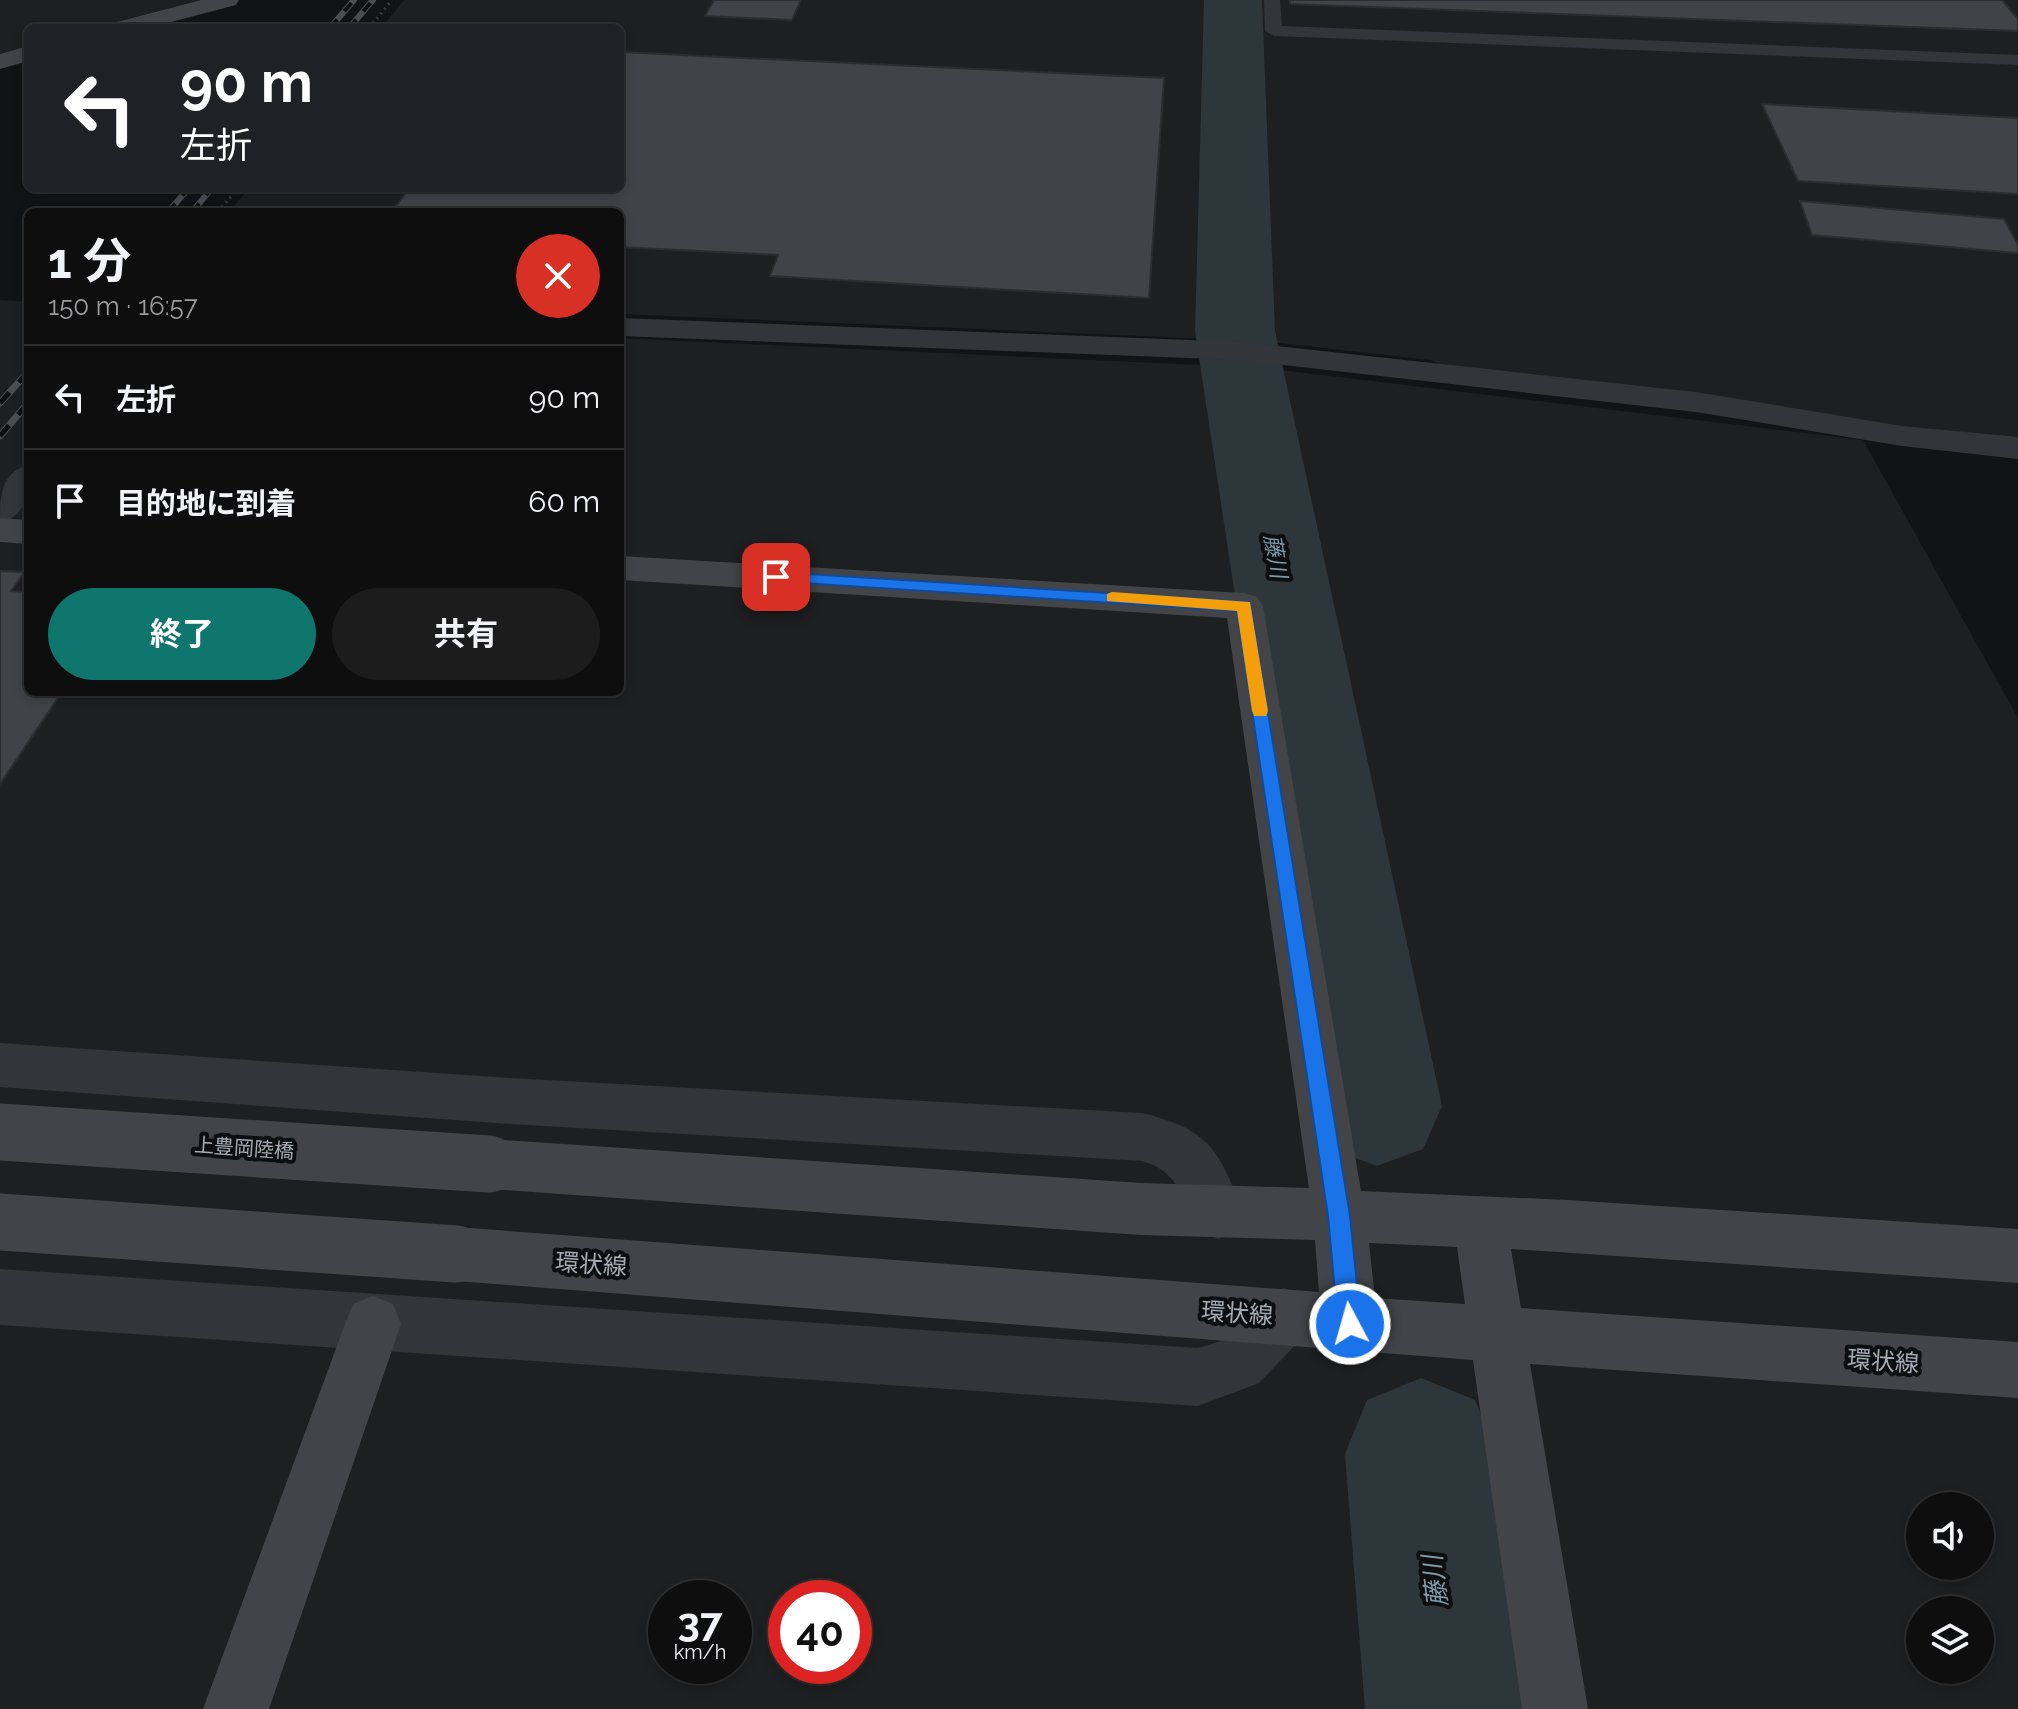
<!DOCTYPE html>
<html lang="ja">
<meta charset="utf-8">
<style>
:root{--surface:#0e0e0f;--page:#1c1c1d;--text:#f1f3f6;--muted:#9b9c9e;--line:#2e2e2f;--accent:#0f766e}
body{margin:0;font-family:Raleway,"Noto Sans JP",sans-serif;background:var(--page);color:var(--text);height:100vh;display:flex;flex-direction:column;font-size:30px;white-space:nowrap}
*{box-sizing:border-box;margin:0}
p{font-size:26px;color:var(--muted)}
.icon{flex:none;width:44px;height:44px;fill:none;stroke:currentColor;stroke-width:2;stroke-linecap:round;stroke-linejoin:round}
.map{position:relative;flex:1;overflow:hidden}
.side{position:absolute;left:24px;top:208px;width:600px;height:488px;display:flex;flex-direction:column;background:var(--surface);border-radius:12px;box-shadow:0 4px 12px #0003,0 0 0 2px var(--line)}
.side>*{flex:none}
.guide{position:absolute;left:24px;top:24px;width:600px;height:168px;border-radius:12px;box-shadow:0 4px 12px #0003,0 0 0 2px var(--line);background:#202124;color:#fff;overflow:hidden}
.fabs{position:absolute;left:1906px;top:1492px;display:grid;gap:16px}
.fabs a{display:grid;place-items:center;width:88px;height:88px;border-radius:50%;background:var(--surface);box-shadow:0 4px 12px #0003,0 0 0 2px var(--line);font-size:40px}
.speed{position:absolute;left:648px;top:1580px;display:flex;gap:16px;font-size:40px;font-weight:700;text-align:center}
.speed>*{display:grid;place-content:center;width:104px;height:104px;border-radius:50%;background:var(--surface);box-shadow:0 4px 12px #0003,0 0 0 2px var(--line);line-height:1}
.speed small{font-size:20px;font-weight:400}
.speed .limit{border:12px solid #d22;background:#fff;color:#111}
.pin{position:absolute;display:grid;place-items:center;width:68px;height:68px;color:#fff;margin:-34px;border-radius:16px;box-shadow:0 4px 12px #0006}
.me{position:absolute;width:88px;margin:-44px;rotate:354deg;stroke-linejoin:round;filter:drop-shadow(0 0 6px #0008)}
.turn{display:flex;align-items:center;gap:28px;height:168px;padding:0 24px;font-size:36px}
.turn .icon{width:104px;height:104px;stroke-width:2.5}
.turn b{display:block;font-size:56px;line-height:68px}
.round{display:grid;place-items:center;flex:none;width:84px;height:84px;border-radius:42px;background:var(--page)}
.overview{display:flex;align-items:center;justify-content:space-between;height:136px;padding:0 24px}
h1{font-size:48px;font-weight:700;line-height:60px}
.action{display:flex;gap:16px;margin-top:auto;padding:16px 24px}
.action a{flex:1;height:92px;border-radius:48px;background:var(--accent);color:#fff;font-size:32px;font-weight:700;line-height:92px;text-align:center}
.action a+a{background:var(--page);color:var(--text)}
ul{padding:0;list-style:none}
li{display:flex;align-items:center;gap:24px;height:104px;padding:0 24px;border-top:2px solid var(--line)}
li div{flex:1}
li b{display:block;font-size:30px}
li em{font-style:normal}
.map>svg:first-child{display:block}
.built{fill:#1e1f21;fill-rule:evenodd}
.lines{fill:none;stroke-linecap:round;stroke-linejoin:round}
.river{fill:#2d363b;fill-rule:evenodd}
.building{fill:#414347;stroke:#2d2d30;stroke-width:2}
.path{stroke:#3a3c3f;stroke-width:3;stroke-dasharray:2 4;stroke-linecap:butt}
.lane{fill:#343538;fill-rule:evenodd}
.street{fill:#343538;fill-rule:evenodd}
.secondary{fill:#424448;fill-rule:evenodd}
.rail-far1-casing{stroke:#4b4d51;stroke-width:6}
.rail-casing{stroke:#4b4d51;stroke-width:7}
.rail-far1{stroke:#0d0e0f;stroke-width:4;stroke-dasharray:11;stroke-linecap:butt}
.rail{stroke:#0d0e0f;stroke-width:5;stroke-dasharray:14;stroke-linecap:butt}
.secondary-bridge{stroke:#424448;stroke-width:57}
.route{fill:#1a73e8;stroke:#114b97;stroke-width:2}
.slow{fill:#f59e0b}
.labels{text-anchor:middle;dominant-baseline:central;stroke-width:8;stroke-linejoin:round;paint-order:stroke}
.street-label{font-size:20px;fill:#a5abb3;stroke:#0d0e0f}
.water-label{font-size:22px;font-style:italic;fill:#7e9bac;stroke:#0d0e0f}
.near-street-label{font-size:24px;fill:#a5abb3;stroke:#0d0e0f}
.near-water-label{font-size:26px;font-style:italic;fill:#7e9bac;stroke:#0d0e0f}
</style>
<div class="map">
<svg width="2018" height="1709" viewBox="0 0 2018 1709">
<rect width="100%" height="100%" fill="#121314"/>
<path class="built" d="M0 0H200L95 28H28V46L0 54Z
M404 0H2018V439L1903 429 1697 392 1451 370 1430 360 1260 341 620 314V212H229L249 188H620V28H381Z
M0 300 28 302V692H620V338L1264 368 1863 440 2018 718V1709H0ZM1920 1506H1980V1566H1920ZM666 1598H734V1666H666ZM786 1598H854V1666H786ZM1920 1610H1980V1670H1920Z"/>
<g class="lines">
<path class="river" d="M1204 0H1262L1275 331 1442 1106 1423 1149 1377 1166 1331 1149 1312 1106 1195 331Z
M1421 1378 1475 1400 1497 1454 1535 1709H1365L1345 1454 1367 1400Z"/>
</g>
<path class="building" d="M714 0H801L792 20 705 16Z
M1290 0H2002L2018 19V31L1290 4Z
M620 52 1164 78 1149 298 770 276 778 255 620 247V212H392L409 188H620Z
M1762 104 2018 118V194L1798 181Z
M1800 201 2004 219 2018 245V253L1812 235Z
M0 571 25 572 11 591 28 592V692H62L0 784Z"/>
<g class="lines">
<path class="path" d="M369 28 392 0
M218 212 238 188"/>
<path class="lane" d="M1264 0H1280L1282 26 2018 55V65L1274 36 1265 31Z"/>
<path class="street" d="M620 318 1240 342 1696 392 1902 426 2018 437V459L1902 446 1696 412 1240 360 620 336Z
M28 465C28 491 29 515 0 523 0 497 0 473 28 465Z
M0 1043 510 1078 1142 1113C1212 1130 1218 1151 1244 1213L1237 1231 1218 1239 1199 1231C1186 1201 1177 1170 1142 1161L510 1124 0 1087Z
M0 1269 1198 1348 1221 1341 1264 1296 1284 1288 1304 1296 1312 1316 1304 1336 1259 1383 1198 1406 0 1325Z"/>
<path class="secondary" d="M201 0H239L236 5 148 28H109L113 23Z
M28 46V61L0 69V54Z
M0 518 28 520V544L0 542Z
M620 556 1244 593 1257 597 1263 606 1361 1191 1567 1200 2018 1229V1283L1511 1249 1521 1308 2018 1342V1398L1530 1364 1588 1709H1522L1473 1360 456 1281 437 1273 429 1254 437 1235 456 1227 1319 1292 1315 1240 1141 1235 489 1189 471 1181 463 1164 471 1147 489 1139 1141 1183 1309 1188 1227 618 620 580ZM1369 1243 1457 1247 1465 1304 1375 1298Z
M373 1296 393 1304 401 1324 269 1709H203L345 1324 353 1304Z"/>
<g class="rail-far1-casing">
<path id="rail-far1" d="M330 28 354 0
M349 28 373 0
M168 212 189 188
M192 212 212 188"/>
</g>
<g class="rail-casing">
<path id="rail" d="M0 403 28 372
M0 436 28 403"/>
</g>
<use href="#rail-far1" class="rail-far1"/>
<use href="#rail" class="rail"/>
<path class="secondary-bridge" d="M0 1132 489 1164
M0 1222 456 1254"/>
</g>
<path class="route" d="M776 572 1250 602 1350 1216 1361 1324 1358 1333 1350 1336 1342 1333 1338 1324 1328 1216 1237 611 771 581V574Z"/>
<path class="slow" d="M1112 592 1250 602 1268 711 1266 716H1254L1252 711 1237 611 1107 601V594Z"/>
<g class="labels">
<g class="street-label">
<text transform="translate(244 1148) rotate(4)">上豊岡陸橋</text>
</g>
<g class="water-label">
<text transform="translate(1276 556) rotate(80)">藤川</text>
</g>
<g class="near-street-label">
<text transform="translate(591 1264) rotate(4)">環状線</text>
<text transform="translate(1237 1313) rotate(4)">環状線</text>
<text transform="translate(1883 1361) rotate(4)">環状線</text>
</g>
<g class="near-water-label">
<text transform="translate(1435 1581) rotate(-97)">藤川</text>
</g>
</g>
</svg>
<div class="fabs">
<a><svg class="icon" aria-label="sound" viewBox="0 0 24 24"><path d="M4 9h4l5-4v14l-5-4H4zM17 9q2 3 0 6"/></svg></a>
<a><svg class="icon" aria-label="layers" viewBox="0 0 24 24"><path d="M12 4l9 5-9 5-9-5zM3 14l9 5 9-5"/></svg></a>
</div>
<div class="speed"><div>37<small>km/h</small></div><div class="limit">40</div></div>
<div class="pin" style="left:776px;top:577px;background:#d93025"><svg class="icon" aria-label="arrive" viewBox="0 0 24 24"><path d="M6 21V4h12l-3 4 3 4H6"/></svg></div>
<svg class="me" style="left:1350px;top:1324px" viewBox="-20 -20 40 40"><circle r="17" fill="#1a73e8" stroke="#fff" stroke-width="3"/><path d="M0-11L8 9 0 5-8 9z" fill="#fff"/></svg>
<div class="guide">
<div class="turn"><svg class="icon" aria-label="left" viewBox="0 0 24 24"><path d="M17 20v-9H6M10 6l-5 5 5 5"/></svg><div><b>90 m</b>左折</div></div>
</div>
<section class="side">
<div class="overview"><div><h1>1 分</h1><p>150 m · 16:57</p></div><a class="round" style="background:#d93025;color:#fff"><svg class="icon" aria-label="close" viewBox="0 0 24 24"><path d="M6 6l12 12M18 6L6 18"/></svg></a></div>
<ul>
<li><svg class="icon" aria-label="left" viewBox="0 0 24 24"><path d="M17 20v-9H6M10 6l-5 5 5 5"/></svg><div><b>左折</b></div><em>90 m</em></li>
<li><svg class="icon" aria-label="arrive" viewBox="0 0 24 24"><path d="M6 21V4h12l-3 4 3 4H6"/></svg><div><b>目的地に到着</b></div><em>60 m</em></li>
</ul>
<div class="action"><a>終了</a><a>共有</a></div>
</section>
</div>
